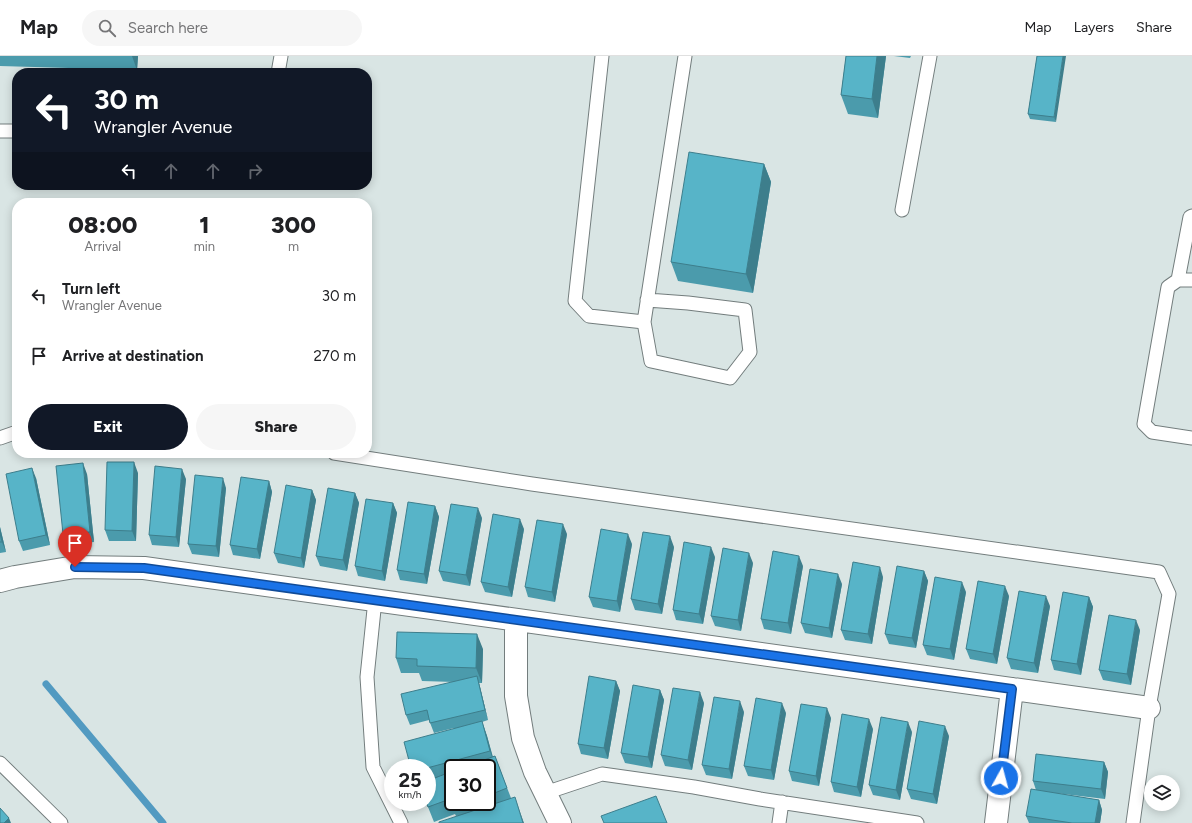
<!DOCTYPE html>
<style>
:root{--surface:#fff;--page:#f6f6f6;--text:#202124;--muted:#757577;--line:#e0e0e0;--accent:#111827}
body{margin:0;font-family:Figtree,sans-serif;background:var(--page);color:var(--text);height:100vh;display:flex;flex-direction:column;font-size:15px;white-space:nowrap}
*{box-sizing:border-box;margin:0}
p{font-size:13px;color:var(--muted)}
.icon{flex:none;width:22px;height:22px;fill:none;stroke:currentColor;stroke-width:2;stroke-linecap:round;stroke-linejoin:round}
.map{position:relative;flex:1;overflow:hidden}
.sheet{position:absolute;left:12px;top:142px;width:360px;height:260px;display:flex;flex-direction:column;background:var(--surface);border-radius:16px;box-shadow:0 2px 10px #0003}
.sheet>*{flex:none}
.guide{position:absolute;left:12px;top:12px;width:360px;height:122px;border-radius:16px;box-shadow:0 2px 10px #0003;background:#111827;color:#fff;overflow:hidden}
.controls{position:absolute;left:1144px;top:719px;display:grid;gap:8px}
.controls a{display:grid;place-items:center;width:36px;height:36px;border-radius:50%;background:var(--surface);box-shadow:0 2px 10px #0003;font-size:20px}
.speed{position:absolute;left:384px;top:703px;display:flex;gap:8px;font-size:20px;font-weight:700;text-align:center}
.speed>*{display:grid;place-content:center;width:52px;height:52px;border-radius:50%;background:var(--surface);box-shadow:0 2px 10px #0003;line-height:1}
.speed small{font-size:10px;font-weight:400}
.speed .limit{border:2px solid #111;border-radius:6px;background:#fff;color:#111}
.pin{position:absolute;display:grid;place-items:center;width:34px;height:34px;color:#fff;margin:-41px -17px;border-radius:50% 50% 50% 0;rotate:-45deg;box-shadow:0 0 4px #0007}
.pin .icon{rotate:45deg}
.me{position:absolute;width:44px;margin:-22px;rotate:7deg;stroke-linejoin:round;filter:drop-shadow(0 0 3px #0008)}
.turn{display:flex;align-items:center;gap:14px;height:84px;padding:0 16px;font-size:18px}
.turn .icon{width:52px;height:52px;stroke-width:2.5}
.turn b{display:block;font-size:28px;line-height:34px}
.lanes{display:flex;align-items:center;height:38px;padding:0 16px;background:#0003;justify-content:center;gap:20px;direction:ltr}
.lanes .off{opacity:.35}
.eta{display:flex;justify-content:space-evenly;align-items:center;height:68px;text-align:center}
.eta b{font-size:24px;font-weight:800;line-height:28px}
.primary-button{display:flex;gap:8px;margin-top:auto;padding:8px 16px}
.primary-button a{flex:1;height:46px;border-radius:24px;background:var(--accent);color:#fff;font-size:16px;font-weight:800;line-height:46px;text-align:center}
.primary-button a+a{background:var(--page);color:var(--text)}
ul{padding:0;list-style:none}
li{display:flex;align-items:center;gap:12px;height:60px;padding:0 16px}
li div{flex:1}
li b{display:block;font-size:15px}
li em{font-style:normal}
header{display:flex;align-items:center;gap:24px;box-sizing:border-box;height:56px;padding:0 20px;background:var(--surface);border-bottom:1px solid var(--line)}
header strong{font-size:19px}
nav{display:flex;gap:22px;margin-inline-start:auto;font-size:14px}
.search{width:280px;height:36px;background:var(--page);display:flex;align-items:center;gap:10px;box-sizing:border-box;padding:0 14px;border-radius:22px;color:var(--muted);font-size:15px}
.map>svg:first-child{display:block}
.lines{fill:none;stroke-linecap:round;stroke-linejoin:round}
.stream{stroke:#529ac1;stroke-width:7}
.service-casing{stroke:#737d7d;stroke-width:15}
.minor-casing{stroke:#737d7d;stroke-width:24}
.service{stroke:#fff;stroke-width:13}
.minor{stroke:#fff;stroke-width:22}
.wall{fill:#4b9bac;fill-rule:evenodd}
.shaded-wall{fill:#3d7e8c}
.building{fill:#57b4c8;stroke:#3d7e8c}
.route-casing{stroke:#114b97;stroke-width:10}
.route{stroke:#1a73e8;stroke-width:7}
</style>
<header>
<strong>Map</strong>
<div class="search"><svg class="icon" aria-label="search" viewBox="0 0 24 24"><circle cx="10" cy="10" r="6"/><path d="M15 15l6 6"/></svg>Search here</div>
<nav><a>Map</a><a>Layers</a><a>Share</a></nav>
</header>
<div class="map">
<svg width="1192" height="767" viewBox="0 0 1192 767">
<rect width="100%" height="100%" fill="#d9e5e4"/>
<g class="lines">
<path class="stream" d="M46 628 163 767"/>
<g class="service-casing">
<path id="service" d="M602 0 575 245 589 260 644 266
M278 17 281 0
M0 75H17
M902 154 930 0
M1178 224 1190 161 1192 160
M1192 224H1178L1168 231 1144 368 1152 376 1192 382
M647 244 688 247 745 254 750 296 730 322 651 305 644 266 685 0
M0 382 17 376
M334 397 532 428 1159 516 1169 538 1149 652 1133 767
M375 544 367 621 373 711 401 767
M0 707 61 767
M545 737 602 718 694 731 760 743 917 767
M779 767 782 746"/>
</g>
<g class="minor-casing">
<path id="minor" d="M0 525 15 521 75 511 144 512 1149 652
M516 564V640L523 682 535 716 560 767
M996 767 1012 633"/>
</g>
<use href="#service" class="service"/>
<use href="#minor" class="minor"/>
</g>
<path class="wall" d="M0 0H138L137 14 0 10Z
M846 0H886L878 62 848 58 841 39Z
M894 0H911L910 2Z
M1037 0 1056 66 1030 63 1028 58Z
M764 108 771 126 753 237 678 225 671 206Z
M138 417 136 485H109L105 474Z
M87 418 94 486 66 489 63 478Z
M36 422 50 489 23 495 19 485Z
M186 423 179 491 152 489 149 479Z
M269 425 272 436 260 503 233 499 230 489Z
M226 432 219 501 192 498 188 488Z
M312 434 316 444 304 512 278 507 274 497Z
M355 437 359 447 347 515 320 510 316 500Z
M393 447 397 457 385 525 358 520 355 510Z
M435 450 439 461 427 528 400 524 397 514Z
M482 462 470 530 443 525 439 515Z
M0 471 6 496 0 497Z
M524 473 512 541 485 536 481 526Z
M567 478 555 546 528 541 525 531Z
M632 488 620 556 593 551 589 541Z
M674 491 662 558 635 554 631 543Z
M715 501 703 568 676 564 673 554Z
M753 507 741 575 715 570 711 560Z
M803 510 791 578 764 573 761 563Z
M924 515 928 525 916 592 889 588 885 578Z
M883 521 872 588 845 584 841 574Z
M842 528 832 582 805 577 801 567Z
M966 536 954 604 927 599 923 589Z
M1009 540 997 608 970 603 966 593Z
M1089 541 1093 551 1081 619 1054 614 1051 604Z
M1050 550 1038 617 1011 613 1007 602Z
M1140 574 1131 629 1103 624 1099 614Z
M483 593 482 627H479L488 664 482 666 487 680 493 701 495 700 511 742 520 756 456 760 455 758 434 766 426 746H427V712L454 672 434 677 429 664 410 669 406 659 454 626 422 625 419 617H401L396 602ZM453 712H487V746H453Z
M616 625 620 635 608 703 581 698 578 688Z
M660 634 664 644 652 712 625 707 621 697Z
M704 647 692 714 665 710 661 699Z
M744 656 732 723 706 719 702 709Z
M786 657 774 724 748 720 744 710Z
M831 662 819 730 792 725 789 715Z
M873 673 861 741 834 736 831 726Z
M912 676 900 744 873 739 869 729Z
M949 680 937 748 911 743 907 733Z
M1104 706 1108 716 1105 743 1055 737 1099 744 1102 754 1100 767H1029L1026 760 1036 734 1033 725Z"/>
<path class="shaded-wall" d="M132 0H138L137 14Z
M877 0H886L878 62 872 43Z
M1063 0H1066L1056 66 1054 61Z
M764 108 771 126 753 237 746 218Z
M134 406 138 417 136 485 132 475Z
M83 407 87 418 94 486 90 476Z
M32 412 36 422 50 489 46 479Z
M182 413 186 423 179 491 176 481Z
M223 422 226 432 219 501 216 490Z
M269 425 272 436 260 503 257 493Z
M312 434 316 444 304 512 301 502Z
M355 437 359 447 347 515 343 504Z
M393 447 397 457 385 525 382 515Z
M435 450 439 461 427 528 424 518Z
M478 452 482 462 470 530 466 519Z
M520 463 524 473 512 541 508 531Z
M563 468 567 478 555 546 552 536Z
M0 471 6 496 2 486 0 477Z
M628 478 632 488 620 556 617 545Z
M670 480 674 491 662 558 658 548Z
M711 491 715 501 703 568 699 558Z
M749 497 753 507 741 575 738 564Z
M799 500 803 510 791 578 788 567Z
M880 511 883 521 872 588 868 578Z
M924 515 928 525 916 592 912 582Z
M838 518 842 528 832 582 829 572Z
M962 526 966 536 954 604 950 593Z
M1005 530 1009 540 997 608 993 598Z
M1046 540 1050 550 1038 617 1034 607Z
M1089 541 1093 551 1081 619 1077 608Z
M1136 564 1140 574 1131 629 1127 618Z
M477 578 483 593 482 627 476 612Z
M477 620 480 631 488 664 485 654Z
M616 625 620 635 608 703 604 692Z
M660 634 664 644 652 712 648 701Z
M700 636 704 647 692 714 688 704Z
M740 645 744 656 732 723 729 713Z
M782 647 786 657 774 724 771 714Z
M827 652 831 662 819 730 816 720Z
M869 663 873 673 861 741 857 731Z
M482 665 487 680 495 710 490 695Z
M908 666 912 676 900 744 896 734Z
M945 670 949 680 937 748 933 738Z
M1104 706 1108 716 1105 743 1101 733Z
M515 741 520 756 524 767H523Z
M1099 744 1102 754 1100 767H1095Z
M9 762 11 767H4Z"/>
<path class="building" d="M846 0H877L872 43 841 39Z
M1037 0H1063L1054 61 1028 58Z
M689 96 764 108 746 218 671 206Z
M107 406H134L132 475 105 474Z
M83 407 90 476 63 478 56 410Z
M155 410 182 413 176 481 149 479Z
M32 412 46 479 19 485 6 418Z
M195 419 223 422 216 490 188 488Z
M241 421 269 425 257 493 230 489Z
M286 429 312 434 301 502 274 497Z
M328 432 355 437 343 504 316 500Z
M366 443 393 447 382 515 355 510Z
M408 446 435 450 424 518 397 514Z
M451 448 478 452 466 519 439 515Z
M493 458 520 463 508 531 481 526Z
M537 464 563 468 552 536 525 531Z
M601 473 628 478 617 545 589 541Z
M643 476 670 480 658 548 631 543Z
M0 477 2 486H0Z
M684 486 711 491 699 558 673 554Z
M723 492 749 497 738 564 711 560Z
M773 495 799 500 788 567 761 563Z
M853 506 880 511 868 578 841 574Z
M897 510 924 515 912 582 885 578Z
M810 513 838 518 829 572 801 567Z
M935 521 962 526 950 593 923 589Z
M978 525 1005 530 993 598 966 593Z
M1019 535 1046 540 1034 607 1007 602Z
M1063 536 1089 541 1077 608 1051 604Z
M1109 559 1136 564 1127 618 1099 614Z
M397 576 477 578 476 612 417 610V603L396 602Z
M477 620 485 654 430 667 427 654 406 659 401 638Z
M589 620 616 625 604 692 578 688Z
M633 629 660 634 648 701 621 697Z
M673 632 700 636 688 704 661 699Z
M714 641 740 645 729 713 702 709Z
M756 642 782 647 771 714 744 710Z
M801 648 827 652 816 720 789 715Z
M842 658 869 663 857 731 831 726Z
M881 661 908 666 896 734 869 729Z
M482 665 490 695 427 712H411L404 686Z
M919 665 945 670 933 738 907 733Z
M1036 698 1104 706 1101 733 1033 725Z
M495 700 507 732 487 740V712H462Z
M453 715V746H470L453 752 450 743 428 751 426 746H427V725Z
M1031 733 1099 744 1095 767H1072L1026 760Z
M656 740 667 767H604L601 760Z
M515 741 523 767H439V766Z
M0 752 9 762 4 767H0Z"/>
<g class="lines">
<g class="route-casing">
<path id="route" d="M75 511 144 512 1012 633 1001 722"/>
</g>
<use href="#route" class="route"/>
</g>
</svg>
<div class="controls">
<a><svg class="icon" aria-label="layers" viewBox="0 0 24 24"><path d="M12 4l9 5-9 5-9-5zM3 14l9 5 9-5"/></svg></a>
</div>
<div class="speed"><div>25<small>km/h</small></div><div class="limit">30</div></div>
<div class="pin" style="left:75px;top:511px;background:#d93025"><svg class="icon" aria-label="arrive" viewBox="0 0 24 24"><path d="M6 21V4h12l-3 4 3 4H6"/></svg></div>
<svg class="me" style="left:1001px;top:722px" viewBox="-20 -20 40 40"><circle r="17" fill="#1a73e8" stroke="#fff" stroke-width="3"/><path d="M0-11L8 9 0 5-8 9z" fill="#fff"/></svg>
<div class="guide">
<div class="turn"><svg class="icon" aria-label="left" viewBox="0 0 24 24"><path d="M17 20v-9H6M10 6l-5 5 5 5"/></svg><div><b>30 m</b>Wrangler Avenue</div></div>
<div class="lanes"><svg class="icon" aria-label="left" viewBox="0 0 24 24"><path d="M17 20v-9H6M10 6l-5 5 5 5"/></svg><svg class="icon off" aria-label="ahead" viewBox="0 0 24 24"><path d="M12 20V5M6 11l6-6 6 6"/></svg><svg class="icon off" aria-label="ahead" viewBox="0 0 24 24"><path d="M12 20V5M6 11l6-6 6 6"/></svg><svg class="icon off" aria-label="right" viewBox="0 0 24 24"><path d="M7 20v-9h11M14 6l5 5-5 5"/></svg></div>
</div>
<section class="sheet">
<div class="eta">
<div><b>08:00</b><p>Arrival</p></div>
<div><b>1</b><p>min</p></div>
<div><b>300</b><p>m</p></div>
</div>
<ul>
<li><svg class="icon" aria-label="left" viewBox="0 0 24 24"><path d="M17 20v-9H6M10 6l-5 5 5 5"/></svg><div><b>Turn left</b><p>Wrangler Avenue</p></div><em>30 m</em></li>
<li><svg class="icon" aria-label="arrive" viewBox="0 0 24 24"><path d="M6 21V4h12l-3 4 3 4H6"/></svg><div><b>Arrive at destination</b></div><em>270 m</em></li>
</ul>
<div class="primary-button"><a>Exit</a><a>Share</a></div>
</section>
</div>
